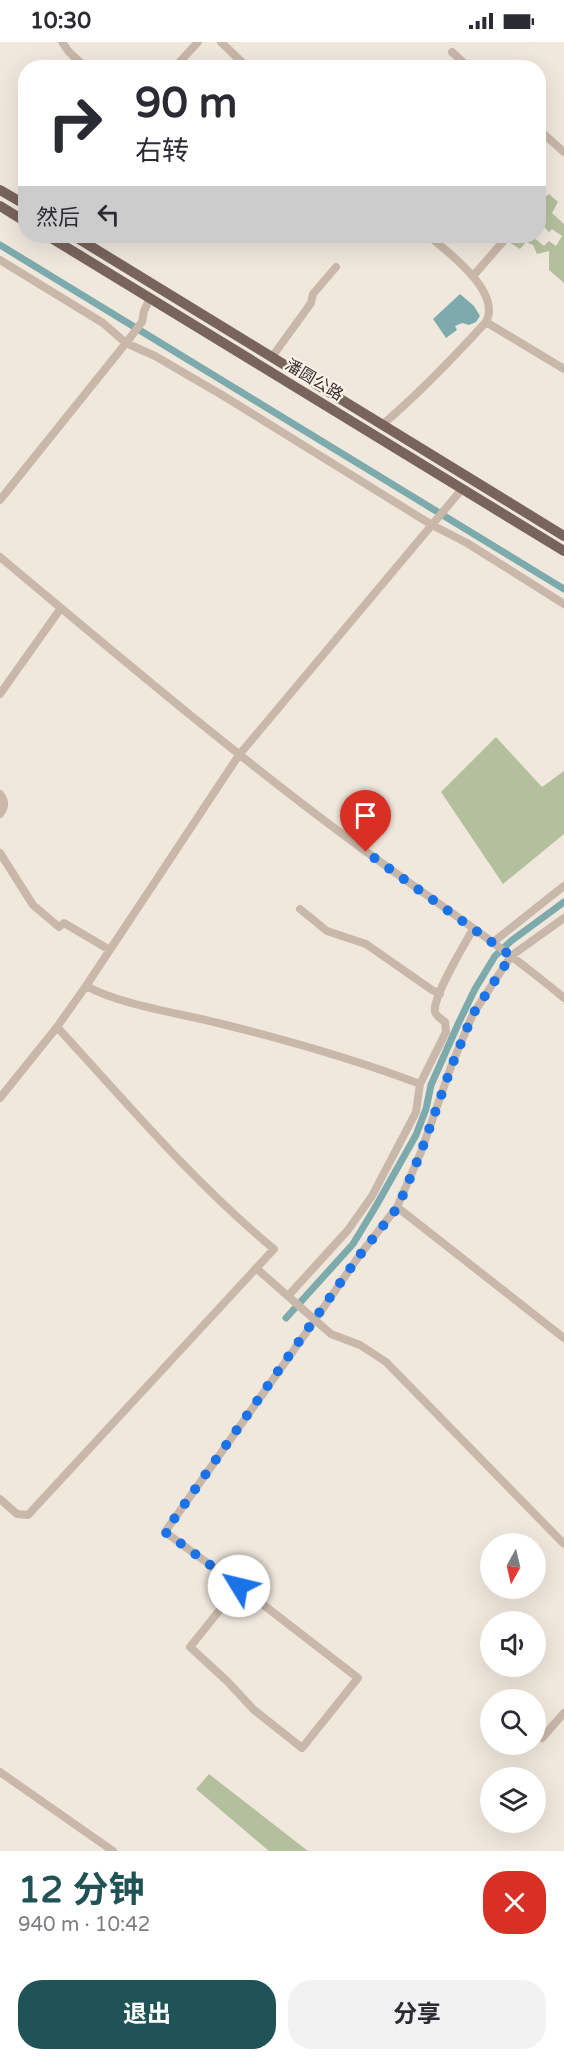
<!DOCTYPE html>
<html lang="zh">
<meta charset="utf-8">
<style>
:root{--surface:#fff;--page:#f2f2f3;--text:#2b2b33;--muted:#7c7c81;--accent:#205356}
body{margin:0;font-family:"Varela Round","Noto Sans SC",sans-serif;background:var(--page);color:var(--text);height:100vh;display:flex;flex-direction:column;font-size:22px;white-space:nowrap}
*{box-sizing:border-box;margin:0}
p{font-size:20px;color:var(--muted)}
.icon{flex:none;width:33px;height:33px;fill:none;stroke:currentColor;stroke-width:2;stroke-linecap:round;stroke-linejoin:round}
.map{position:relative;height:1809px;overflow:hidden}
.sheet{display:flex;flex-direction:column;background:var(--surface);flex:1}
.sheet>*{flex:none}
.guide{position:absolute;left:18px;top:18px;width:528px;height:183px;border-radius:24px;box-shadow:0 6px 24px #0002;background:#fff;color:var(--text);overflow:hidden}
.needle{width:39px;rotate:188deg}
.fabs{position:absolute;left:480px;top:1491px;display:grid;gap:12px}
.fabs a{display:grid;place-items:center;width:66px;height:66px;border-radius:50%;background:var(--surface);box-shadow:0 6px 24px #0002;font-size:30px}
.pin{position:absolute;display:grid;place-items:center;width:51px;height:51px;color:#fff;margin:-62px -26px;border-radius:50% 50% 50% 0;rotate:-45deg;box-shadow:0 0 6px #0007}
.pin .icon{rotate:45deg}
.me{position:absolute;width:66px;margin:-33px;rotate:306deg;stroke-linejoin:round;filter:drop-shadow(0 0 4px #0008)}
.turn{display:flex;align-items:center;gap:21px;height:126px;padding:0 18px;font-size:27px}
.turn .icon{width:78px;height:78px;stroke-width:2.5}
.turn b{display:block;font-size:42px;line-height:51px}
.then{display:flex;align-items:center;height:57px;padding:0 18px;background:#0003;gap:12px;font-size:22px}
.round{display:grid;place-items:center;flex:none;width:63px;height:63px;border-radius:24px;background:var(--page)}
.summary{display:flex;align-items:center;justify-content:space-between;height:102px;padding:0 18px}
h1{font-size:36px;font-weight:700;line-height:45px;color:var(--accent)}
.primary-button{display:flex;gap:12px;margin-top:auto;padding:12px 18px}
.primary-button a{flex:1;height:69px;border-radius:24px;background:var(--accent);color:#fff;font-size:24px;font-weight:700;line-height:69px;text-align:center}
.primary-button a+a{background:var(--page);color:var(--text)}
.status{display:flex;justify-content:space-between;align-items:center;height:42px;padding:0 30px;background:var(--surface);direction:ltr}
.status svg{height:16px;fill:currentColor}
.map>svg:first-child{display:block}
.green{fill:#b4c09d}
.water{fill:#7dabad}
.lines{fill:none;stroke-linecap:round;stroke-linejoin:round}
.canal{stroke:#7dabad;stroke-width:7}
.minor{stroke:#c9b8a9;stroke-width:8}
.major{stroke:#78645a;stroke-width:10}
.route{stroke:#1a73e8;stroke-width:10;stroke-dasharray:0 18}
.labels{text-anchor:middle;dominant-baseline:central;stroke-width:4.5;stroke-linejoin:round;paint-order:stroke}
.street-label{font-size:16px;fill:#362d29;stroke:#f9f2e9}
</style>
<div class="status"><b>10:30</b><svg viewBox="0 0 49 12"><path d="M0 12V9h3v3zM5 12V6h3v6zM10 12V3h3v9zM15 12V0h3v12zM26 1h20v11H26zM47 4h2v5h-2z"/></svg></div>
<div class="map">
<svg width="564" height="1809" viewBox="0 0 564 1809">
<rect width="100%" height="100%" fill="#f1e8dd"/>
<path class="green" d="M549 152 558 160 552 171 564 182V241L549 228V209L537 212 533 203 526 200 520 207 509 200 513 194H532L544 204 549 199 556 204 562 194 552 187 549 190 544 185 539 187V156L542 158Z
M496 695 542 745 564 729V792L503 842 441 750Z
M209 1732 308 1809H269L196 1747Z"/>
<path class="water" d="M460 252 474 264 480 274 476 280 469 283 462 281 455 284 457 288 446 296 433 277Z"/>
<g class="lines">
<path class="canal" d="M0 203 564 547
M286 1276 353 1202 376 1164 416 1093 426 1067 431 1043 459 980 475 947 495 914 511 899 564 860"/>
<path class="minor" d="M62 0 69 10 86 26
M221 0 248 26
M452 10 469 26
M174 26 198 0
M538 87 564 110
M0 218 103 281 126 301 155 314 222 353 432 483 467 501 564 562
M473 234 508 194
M486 280 564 327
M272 315 311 261 313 252 336 225
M383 382C420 351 453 316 486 280 502 250 449 211 429 194
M0 458 126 301 142 280 144 269 150 256
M0 515C115 611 229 708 349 797 420 850 496 899 564 956
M0 652 61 566
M0 752C6 760 5 765 0 772
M0 811 33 863 59 885 64 881 110 908
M300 867 327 889 366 902 432 948 440 952
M564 876 511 914 473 972 452 1022 421 1110 397 1165 359 1214 315 1278 331 1292 360 1303 386 1320 564 1502
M492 901 564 844
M86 944C121 963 178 971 218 981 287 998 354 1017 420 1042
M0 1056 57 985 86 944 239 713 462 447
M397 1165 564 1296
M288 1254 348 1188 372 1154 416 1070 420 1042 446 990 445 980C441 977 436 974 435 970 432 955 465 902 473 887
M0 1457 17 1472 28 1473 274 1207C194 1141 127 1061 57 985
M239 1544 190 1605 227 1639 254 1668 302 1706 358 1636 239 1544 165 1490 315 1278 256 1226
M542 1696 564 1671
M0 1730 113 1809"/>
<path class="major" d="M0 148 26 163
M0 164 26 180
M48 194 564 509
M74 194 564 494"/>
</g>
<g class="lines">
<path class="route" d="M239 1544 165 1490 359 1214 398 1165 421 1110 452 1023 473 972 511 914 366 810"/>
</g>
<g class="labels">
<g class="street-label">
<text transform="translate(314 338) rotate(31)">潘圆公路</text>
</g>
</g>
</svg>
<div class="fabs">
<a><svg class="needle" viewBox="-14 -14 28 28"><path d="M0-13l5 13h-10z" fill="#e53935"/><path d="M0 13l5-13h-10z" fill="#7c7c81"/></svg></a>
<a><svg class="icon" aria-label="sound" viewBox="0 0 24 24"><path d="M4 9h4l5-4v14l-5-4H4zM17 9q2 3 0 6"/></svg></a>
<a><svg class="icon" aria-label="search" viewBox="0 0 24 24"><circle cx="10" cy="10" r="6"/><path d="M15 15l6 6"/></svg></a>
<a><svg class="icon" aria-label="layers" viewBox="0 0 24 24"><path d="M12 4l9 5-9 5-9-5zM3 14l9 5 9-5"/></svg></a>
</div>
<div class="pin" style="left:366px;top:810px;background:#d93025"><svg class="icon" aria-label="arrive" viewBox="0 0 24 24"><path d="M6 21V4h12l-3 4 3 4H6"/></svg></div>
<svg class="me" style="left:239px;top:1544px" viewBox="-20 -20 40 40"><circle r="19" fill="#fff"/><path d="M0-13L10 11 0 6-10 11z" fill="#1a73e8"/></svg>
<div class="guide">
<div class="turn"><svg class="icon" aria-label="right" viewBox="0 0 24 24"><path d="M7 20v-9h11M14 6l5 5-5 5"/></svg><div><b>90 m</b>右转</div></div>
<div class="then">然后<svg class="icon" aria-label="left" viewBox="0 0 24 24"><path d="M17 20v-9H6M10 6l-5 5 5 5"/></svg></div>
</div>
</div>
<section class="sheet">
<div class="summary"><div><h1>12 分钟</h1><p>940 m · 10:42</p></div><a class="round" style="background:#d93025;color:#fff"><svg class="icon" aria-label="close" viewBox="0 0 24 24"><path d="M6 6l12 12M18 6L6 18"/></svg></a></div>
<div class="primary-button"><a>退出</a><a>分享</a></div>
</section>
